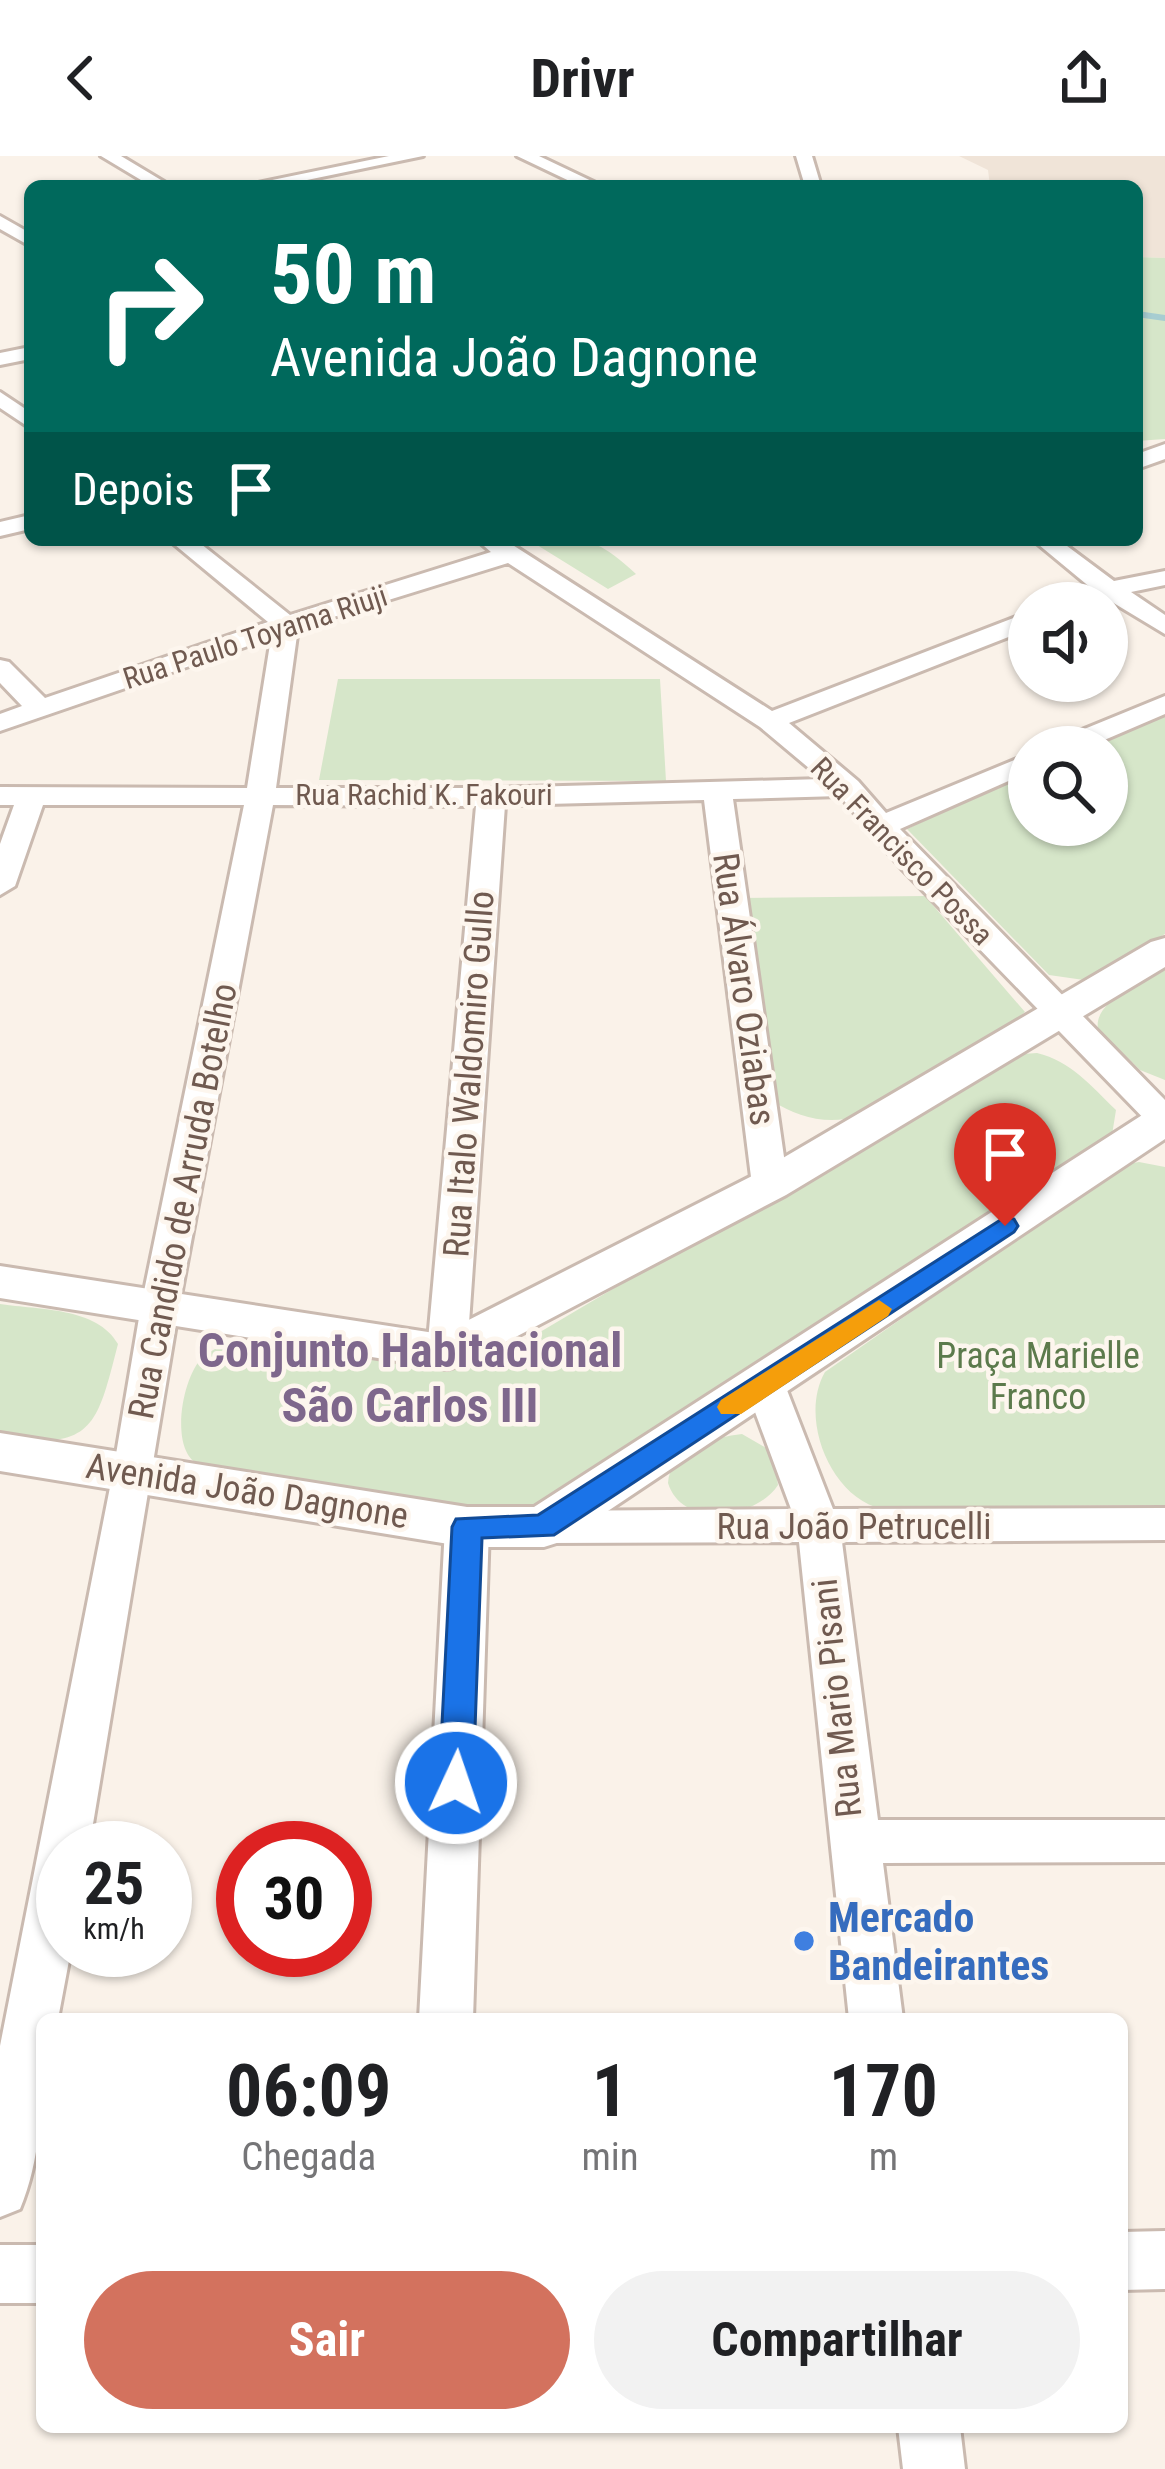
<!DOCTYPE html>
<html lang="pt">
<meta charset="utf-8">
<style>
:root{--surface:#fff;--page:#f2f2f2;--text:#202124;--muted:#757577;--accent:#d3725e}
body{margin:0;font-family:"Roboto Condensed",sans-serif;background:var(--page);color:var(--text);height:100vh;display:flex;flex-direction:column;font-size:45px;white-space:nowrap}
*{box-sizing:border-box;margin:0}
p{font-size:39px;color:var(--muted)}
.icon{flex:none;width:66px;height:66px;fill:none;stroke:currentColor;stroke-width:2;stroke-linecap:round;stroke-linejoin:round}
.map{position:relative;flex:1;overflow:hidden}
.panel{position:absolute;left:36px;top:1857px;width:1092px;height:420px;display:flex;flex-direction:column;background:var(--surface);border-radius:18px;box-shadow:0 3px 9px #0004}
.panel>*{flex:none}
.banner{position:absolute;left:24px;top:24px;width:1119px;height:366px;border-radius:18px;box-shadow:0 3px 9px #0004;background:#00695c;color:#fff;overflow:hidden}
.controls{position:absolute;left:1008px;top:426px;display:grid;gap:24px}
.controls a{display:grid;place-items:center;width:120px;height:120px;border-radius:50%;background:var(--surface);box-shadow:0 3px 9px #0004;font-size:60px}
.speed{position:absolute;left:36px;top:1665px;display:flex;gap:24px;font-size:60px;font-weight:700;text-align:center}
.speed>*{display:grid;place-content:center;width:156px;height:156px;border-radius:50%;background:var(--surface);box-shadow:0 3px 9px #0004;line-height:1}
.speed small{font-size:30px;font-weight:400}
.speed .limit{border:18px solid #d22;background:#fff;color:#111}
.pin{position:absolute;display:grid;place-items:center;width:102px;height:102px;color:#fff;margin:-123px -51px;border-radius:50% 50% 50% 0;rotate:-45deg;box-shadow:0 0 12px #0007}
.pin .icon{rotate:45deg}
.me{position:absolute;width:132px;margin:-66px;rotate:3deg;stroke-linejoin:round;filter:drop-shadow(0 0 9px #0008)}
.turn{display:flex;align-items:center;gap:42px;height:252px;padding:0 48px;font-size:54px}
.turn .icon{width:156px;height:156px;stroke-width:2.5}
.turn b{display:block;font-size:84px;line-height:102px}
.then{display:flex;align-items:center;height:114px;padding:0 48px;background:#0003;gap:24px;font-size:45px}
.eta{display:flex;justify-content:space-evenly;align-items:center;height:204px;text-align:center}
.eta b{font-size:72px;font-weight:700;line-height:84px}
.primary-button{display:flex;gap:24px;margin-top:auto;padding:24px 48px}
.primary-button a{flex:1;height:138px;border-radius:72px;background:var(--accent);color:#fff;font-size:48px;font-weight:700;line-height:138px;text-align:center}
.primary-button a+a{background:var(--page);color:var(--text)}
header{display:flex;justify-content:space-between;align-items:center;height:156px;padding:0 48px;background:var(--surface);font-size:54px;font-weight:700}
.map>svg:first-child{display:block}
.residential{fill:#f0e4d8}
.green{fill:#d6e6c9}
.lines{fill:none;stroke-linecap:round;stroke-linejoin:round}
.stream{stroke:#a7cdd1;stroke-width:6}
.minor-casing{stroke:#cabab0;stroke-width:6}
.tertiary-casing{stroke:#cabab0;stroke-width:6}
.minor{fill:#fff;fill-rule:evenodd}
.tertiary{fill:#fff;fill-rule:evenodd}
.route{fill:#1a73e8;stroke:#114b97;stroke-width:3}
.slow{fill:#f59e0b}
.shop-dot{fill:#3f7fe0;stroke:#fdf6ee;stroke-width:4.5}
.labels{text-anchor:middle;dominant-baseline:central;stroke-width:9;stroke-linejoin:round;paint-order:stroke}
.far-street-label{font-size:30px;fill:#705a50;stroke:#fdf6ee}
.street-label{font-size:36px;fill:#705a50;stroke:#fdf6ee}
.park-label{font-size:36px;fill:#5c7a4c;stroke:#fdf6ee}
.near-shop-label{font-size:42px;font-weight:bold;fill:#366cbe;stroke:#fdf6ee;text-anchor:start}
.district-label{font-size:48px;font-weight:bold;fill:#7e678c;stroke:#fdf6ee}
</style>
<header><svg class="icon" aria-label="back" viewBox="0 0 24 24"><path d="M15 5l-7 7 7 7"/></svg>Drivr<svg class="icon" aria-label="share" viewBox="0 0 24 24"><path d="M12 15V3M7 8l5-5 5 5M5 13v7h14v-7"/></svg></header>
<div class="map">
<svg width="1165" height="2313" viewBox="0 0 1165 2313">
<rect width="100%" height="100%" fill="#faf2e9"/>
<path class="residential" d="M959 0H1165V102L1137 101V30H990L988 14Z"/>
<path class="green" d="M1137 101 1165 102V283L1137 285Z
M529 384C586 384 593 378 636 418L608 433Z
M338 523H660L666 625 319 624Z
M1165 555V778L1084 824 1049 819 907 673 1029 616V669H1107V591H1085Z
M925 740 1025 856C1000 878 873 959 845 963 820 967 793 959 773 945L741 742Z
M1165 814V924L1140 914 1098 873C1093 844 1144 827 1165 814Z
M1037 897C1071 905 1091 930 1116 954L1112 979 544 1355 488 1359 198 1308C169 1294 182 1220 203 1201 218 1188 239 1185 259 1183L452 1213 481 1211 1008 899Z
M1139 1006 1165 1011V1349L875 1351C827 1334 800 1259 825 1216L1122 1009Z
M0 1148C39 1154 97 1151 118 1188 97 1269 94 1296 0 1280Z
M742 1278 773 1296 778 1329C756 1363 682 1373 668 1327 670 1294 715 1281 742 1278Z"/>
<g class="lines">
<path class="stream" d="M1137 158 1165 162"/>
<g class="minor-casing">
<path id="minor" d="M101 0H121L171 30H151Z
M389 0H423L278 30H243Z
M517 0H539L602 30H580Z
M796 0H812L821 30H805Z
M0 60 30 77V90L0 73Z
M30 191V203L0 209V197Z
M0 236 30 256V272L0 252Z
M1165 288V303L1137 313V298Z
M30 359V373L0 380V366Z
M169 384H196L290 459 491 396 477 384H505L772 555 1029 456V473L789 567 858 625 886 657 1029 598V616L900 673 1165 944V975L1153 972 903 714 840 640 733 643 788 1029 783 1037H757L752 1029 704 644 505 649 467 1196 461 1206 447 1210 433 1206 427 1196 476 650 273 649 179 1150 89 1692H63V1794H71L58 1863H42C42 1926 45 1993 20 2053L0 2061V1890L113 1316 141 1150 244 649H43L15 730 0 739V688L14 649H0V631L247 632 271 482 0 575V558L22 550 0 527V504L9 506 45 542 268 466ZM508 407 760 571 822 623 491 632H276L298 472Z
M1033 384H1059L1114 425 1165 415V429L1131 436 1165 459V478L1107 443 1061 447 1091 432Z
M1165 540V558L1088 591H1051L1055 585Z
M765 1215 779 1219 785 1229 833 1353 1165 1352V1384L842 1386 878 1664H1165V1706L883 1707 903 1863H849L799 1386 544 1387 529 1383 522 1371 529 1359 544 1355 791 1353 745 1229 751 1219Z
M467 1355 482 1359 489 1371 473 1863H419L445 1371 452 1359Z
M1165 2075V2133L1122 2134V2076Z
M0 2089H42V2147H0Z
M898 2271H960L965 2313H903Z"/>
</g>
<g class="tertiary-casing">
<path id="tertiary" d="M1165 782V811L786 1039 464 1208 447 1213 0 1142V1110L441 1178 754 1019 1151 786Z
M1165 950V983L563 1385 544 1391H467L0 1315V1277L467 1351H534L1150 954Z"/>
</g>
<use href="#minor" class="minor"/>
<use href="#tertiary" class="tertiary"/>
</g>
<path class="route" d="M1005 1061 1014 1063 1018 1070 1014 1076 554 1379 482 1382 473 1627 468 1637 456 1641 444 1637 439 1627 452 1371 456 1363 538 1359Z"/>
<path class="slow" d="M879 1144 892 1153 888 1160 741 1258H721L717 1251 721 1244Z"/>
<circle class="shop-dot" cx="804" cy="1785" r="12"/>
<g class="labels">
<g class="far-street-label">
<text transform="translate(255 481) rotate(-18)">Rua Paulo Toyama Riuji</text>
<text x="424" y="638">Rua Rachid K. Fakouri</text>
<text transform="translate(902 695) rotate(46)">Rua Francisco Possa</text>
</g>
<g class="street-label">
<text transform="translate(744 833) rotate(82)">Rua Álvaro Oziabas</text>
<text transform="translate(469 918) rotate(-86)">Rua Italo Waldomiro Gullo</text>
<text transform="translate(183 1045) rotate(-79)">Rua Candido de Arruda Botelho</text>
<text transform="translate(247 1335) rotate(9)">Avenida João Dagnone</text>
<text x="854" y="1371">Rua João Petrucelli</text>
<text transform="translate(837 1542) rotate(-96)">Rua Mario Pisani</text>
</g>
<g class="park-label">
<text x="1038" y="1200">Praça Marielle<tspan x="1038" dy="41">Franco</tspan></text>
</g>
<g class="near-shop-label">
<text x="828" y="1761">Mercado<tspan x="828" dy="48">Bandeirantes</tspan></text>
</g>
<g class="district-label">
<text x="410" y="1194">Conjunto Habitacional<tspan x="410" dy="55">São Carlos III</tspan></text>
</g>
</g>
</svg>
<div class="controls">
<a><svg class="icon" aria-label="sound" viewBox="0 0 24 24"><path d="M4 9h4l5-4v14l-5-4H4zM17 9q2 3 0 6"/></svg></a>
<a><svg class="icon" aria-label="search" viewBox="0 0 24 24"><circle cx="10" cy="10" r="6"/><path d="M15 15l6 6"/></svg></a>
</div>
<div class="speed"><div>25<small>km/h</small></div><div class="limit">30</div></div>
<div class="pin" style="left:1005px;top:1070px;background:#d93025"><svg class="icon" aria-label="arrive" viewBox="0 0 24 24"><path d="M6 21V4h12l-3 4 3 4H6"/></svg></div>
<svg class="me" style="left:456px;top:1627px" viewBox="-20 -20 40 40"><circle r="17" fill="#1a73e8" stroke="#fff" stroke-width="3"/><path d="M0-11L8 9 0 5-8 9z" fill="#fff"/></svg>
<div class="banner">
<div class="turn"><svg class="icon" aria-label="right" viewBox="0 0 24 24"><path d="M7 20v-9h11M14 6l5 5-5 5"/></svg><div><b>50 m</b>Avenida João Dagnone</div></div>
<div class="then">Depois<svg class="icon" aria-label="arrive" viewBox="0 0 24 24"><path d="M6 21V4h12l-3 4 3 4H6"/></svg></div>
</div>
<section class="panel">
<div class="eta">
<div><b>06:09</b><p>Chegada</p></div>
<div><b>1</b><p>min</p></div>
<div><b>170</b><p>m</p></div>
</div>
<div class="primary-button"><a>Sair</a><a>Compartilhar</a></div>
</section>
</div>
